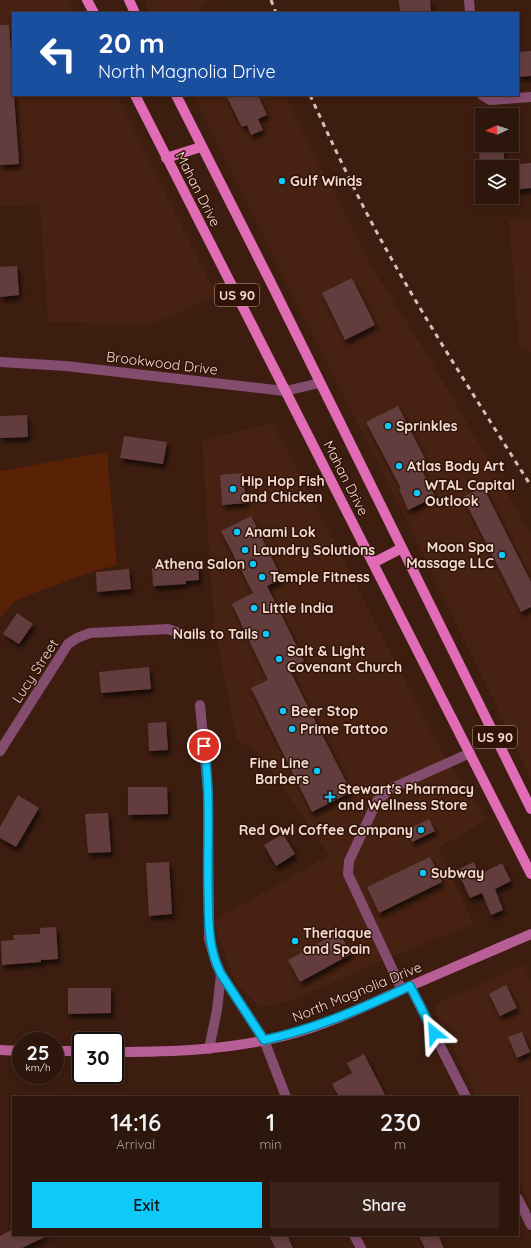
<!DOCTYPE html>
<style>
:root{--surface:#2d160c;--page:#39231a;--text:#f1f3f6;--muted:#a79f9d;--line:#48352d;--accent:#0dcafa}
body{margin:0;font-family:Quicksand,sans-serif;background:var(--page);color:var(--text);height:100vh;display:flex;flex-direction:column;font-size:15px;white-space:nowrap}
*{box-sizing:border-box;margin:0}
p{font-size:13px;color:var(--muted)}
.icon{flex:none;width:22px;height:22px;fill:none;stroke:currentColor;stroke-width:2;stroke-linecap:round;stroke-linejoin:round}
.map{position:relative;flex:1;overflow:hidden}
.details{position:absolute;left:12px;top:1096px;width:507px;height:140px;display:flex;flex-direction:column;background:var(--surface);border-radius:0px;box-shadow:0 2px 6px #0003,0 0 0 1px var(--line)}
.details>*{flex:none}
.guide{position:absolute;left:12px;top:12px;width:507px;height:84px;border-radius:0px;box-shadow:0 2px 6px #0003,0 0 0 1px var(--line);background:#1a4fa0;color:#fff;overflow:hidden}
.needle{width:26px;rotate:266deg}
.tools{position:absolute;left:475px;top:108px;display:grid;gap:8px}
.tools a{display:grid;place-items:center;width:44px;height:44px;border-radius:0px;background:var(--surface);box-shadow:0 2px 6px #0003,0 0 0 1px var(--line);font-size:20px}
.speed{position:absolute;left:12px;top:1032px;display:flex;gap:8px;font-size:20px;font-weight:700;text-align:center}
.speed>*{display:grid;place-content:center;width:52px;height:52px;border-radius:50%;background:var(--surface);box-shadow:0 2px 6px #0003,0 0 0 1px var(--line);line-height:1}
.speed small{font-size:10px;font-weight:400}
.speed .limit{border:2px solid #111;border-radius:6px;background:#fff;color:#111}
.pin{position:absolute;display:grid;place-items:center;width:34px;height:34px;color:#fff;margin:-17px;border:2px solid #fff;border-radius:50%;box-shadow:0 1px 4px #0007}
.me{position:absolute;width:44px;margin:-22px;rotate:333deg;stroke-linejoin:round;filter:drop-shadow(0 0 3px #0008)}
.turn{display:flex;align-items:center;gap:14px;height:84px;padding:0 20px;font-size:18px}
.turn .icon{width:52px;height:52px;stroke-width:2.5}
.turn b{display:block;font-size:28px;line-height:34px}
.eta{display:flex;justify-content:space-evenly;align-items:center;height:68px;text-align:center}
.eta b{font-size:24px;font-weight:600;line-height:28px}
.cta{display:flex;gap:8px;margin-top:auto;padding:8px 20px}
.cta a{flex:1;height:46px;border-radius:0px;background:var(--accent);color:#111;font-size:16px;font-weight:600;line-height:46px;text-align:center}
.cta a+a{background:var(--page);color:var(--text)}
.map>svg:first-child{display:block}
.built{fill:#472111}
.green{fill:#592106}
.building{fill:#643e3c;filter:url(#shadow)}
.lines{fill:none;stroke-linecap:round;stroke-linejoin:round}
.street{stroke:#844c6e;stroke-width:10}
.secondary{stroke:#b85e97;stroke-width:10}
.primary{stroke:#e06cb6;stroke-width:10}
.rail{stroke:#d6bfb5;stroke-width:3;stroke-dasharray:5 5;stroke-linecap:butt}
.route-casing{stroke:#0883a2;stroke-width:10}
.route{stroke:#0dcafa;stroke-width:7}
.poi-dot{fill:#0dcafa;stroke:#311307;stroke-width:1.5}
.labels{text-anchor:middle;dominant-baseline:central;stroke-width:3;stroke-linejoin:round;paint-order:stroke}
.shield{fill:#311307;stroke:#b79f95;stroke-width:1}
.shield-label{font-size:13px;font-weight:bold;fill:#f1dbd2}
.poi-label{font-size:14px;font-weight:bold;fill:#f1dbd2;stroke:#311307;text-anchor:start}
.street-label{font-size:14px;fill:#f1dbd2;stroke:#311307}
</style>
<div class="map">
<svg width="531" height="1248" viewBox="0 0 531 1248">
<defs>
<filter id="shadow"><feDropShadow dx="2.5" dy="4.5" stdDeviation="2" flood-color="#0009"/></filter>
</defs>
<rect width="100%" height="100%" fill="#3c1d10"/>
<path class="built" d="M0 0H69L76 13H13V95H117L217 296 149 325 48 322 40 205 0 206Z
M144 0H211L195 13H150Z
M197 95H285L370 264 427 354 531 534V779L406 519 296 302 194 97Z
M531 219V352L519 347 509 220Z
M273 423 442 752 486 820 438 848 474 924 378 962 294 1000 260 1008 235 982 213 921 329 855 259 753 237 740 214 626 202 441Z
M524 965 531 980V1206L518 1180V1097H477L435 1013 437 1005 440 1002Z"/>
<path class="green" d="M107 452 117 565 88 573 16 600 0 618V471Z"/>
<path class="building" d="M399 0H430L431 13H400Z
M0 25H9L19 164 0 165Z
M531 51V76L518 77V52Z
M226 95H258L267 115 258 119 263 130 251 135 247 125 242 127Z
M503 147 505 167H480L479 149Z
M531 163V188L513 190 511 165Z
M17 266 19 295 0 297V267Z
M352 278 375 325 345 340 322 293Z
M398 406 426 461 419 464 435 497 408 510 399 489 401 488 366 422Z
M27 415 28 437 0 438V416Z
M124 436 167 442 163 464 120 458Z
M243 473 246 503 222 505 220 475Z
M483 487 531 582V607L521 612 463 497Z
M251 516 282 579 267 586 304 661 289 669 351 792 312 812 251 688 268 680 232 604 253 593 221 531Z
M198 565 199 580 186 581V584L153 586 152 568Z
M129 569 131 589 97 592 96 572Z
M17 613 33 624 19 644 3 634Z
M149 667 151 689 101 693 99 672Z
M166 722 168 750 149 751 148 723Z
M128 787H167L168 814 128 815Z
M18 795 39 808 16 847 0 838V827Z
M108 813 111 852 88 853 85 814Z
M429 819 435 831 412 842 407 830Z
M283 834 295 854 276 866 264 845Z
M430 857 442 882 379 913 367 887Z
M169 862 172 914 149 916 146 863Z
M474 862 479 875 502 863 511 881 495 889 503 910 491 915 482 893 470 898 457 870Z
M56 927 58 959 41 960V962L2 965 1 941 14 940 13 935 40 934V928Z
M339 932 351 954 300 982 288 960Z
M506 985 517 1008 500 1016 489 994Z
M68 988H111V1013L68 1014Z
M522 1032 530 1052 517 1058 508 1037Z
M364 1054 386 1097H339L332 1084 352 1073 347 1063Z
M13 1229V1235H49L22 1248H0V1236Z
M269 1235H287L293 1248H275Z
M418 1235H438L444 1248H425Z"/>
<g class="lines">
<path class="street" d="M469 0 470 13
M482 95 490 100 531 97
M0 362 66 366 285 391 320 383
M200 705 208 791 209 939 216 963 221 974 264 1040 286 1097
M0 751 68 644 77 638 90 633 168 629 182 634
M410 986 466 1097
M402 990 348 874 349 861 377 801 390 789 470 753
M209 1049 217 1010 221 974
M518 1199 531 1225
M354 1235 361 1248"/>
<path class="secondary" d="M0 1050 21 1051
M55 1051H81
M115 1052C172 1052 228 1050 284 1036 327 1025 368 1005 408 987 449 969 490 952 531 934"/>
<path class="primary" d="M87 0 94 13
M129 0 135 13
M135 95 531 874
M176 95 272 285 531 809
M166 158 201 147
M373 563 402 548"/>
<path class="rail" d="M271 0 276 13
M310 95C334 147 358 199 386 249 431 330 482 408 531 486"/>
</g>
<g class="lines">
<g class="route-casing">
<path id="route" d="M204 746C211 793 207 842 208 890 209 919 207 947 221 974L264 1040C315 1029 363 1008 410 986L434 1033"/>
</g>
<use href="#route" class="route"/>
</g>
<g class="poi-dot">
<circle cx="282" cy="181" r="4"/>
<circle cx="388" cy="426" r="4"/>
<circle cx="399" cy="466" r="4"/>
<circle cx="233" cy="489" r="4"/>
<circle cx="417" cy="493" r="4"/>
<circle cx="237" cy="532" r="4"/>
<circle cx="245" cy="550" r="4"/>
<circle cx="502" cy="555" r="4"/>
<circle cx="253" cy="564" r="4"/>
<circle cx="262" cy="577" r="4"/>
<circle cx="254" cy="608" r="4"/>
<circle cx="266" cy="634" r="4"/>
<circle cx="279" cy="659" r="4"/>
<circle cx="283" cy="711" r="4"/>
<circle cx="292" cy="729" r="4"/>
<circle cx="317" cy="771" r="4"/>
<path d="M328 791h4v4h4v4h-4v4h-4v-4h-4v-4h4z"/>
<circle cx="421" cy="830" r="4"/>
<circle cx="423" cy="873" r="4"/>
<circle cx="295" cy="941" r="4"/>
</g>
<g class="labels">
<g class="shield">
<rect x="215" y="284" width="44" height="22" rx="3"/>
<rect x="473" y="726" width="44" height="22" rx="3"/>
</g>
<g class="shield-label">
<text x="237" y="295">US 90</text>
<text x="495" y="737">US 90</text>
</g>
<g class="poi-label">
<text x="290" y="181">Gulf Winds</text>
<text x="396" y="426">Sprinkles</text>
<text x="407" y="466">Atlas Body Art</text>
<text x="241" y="481">Hip Hop Fish<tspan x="241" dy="16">and Chicken</tspan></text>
<text x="425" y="485">WTAL Capital<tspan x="425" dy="16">Outlook</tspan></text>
<text x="245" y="532">Anami Lok</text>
<text x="494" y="547" text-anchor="end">Moon Spa<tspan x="494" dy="16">Massage LLC</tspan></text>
<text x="253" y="550">Laundry Solutions</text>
<text x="245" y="564" text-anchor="end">Athena Salon</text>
<text x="270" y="577">Temple Fitness</text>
<text x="262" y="608">Little India</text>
<text x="258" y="634" text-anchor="end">Nails to Tails</text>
<text x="287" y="651">Salt &amp; Light<tspan x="287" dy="16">Covenant Church</tspan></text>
<text x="291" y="711">Beer Stop</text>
<text x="300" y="729">Prime Tattoo</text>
<text x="309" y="763" text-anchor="end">Fine Line<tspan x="309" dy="16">Barbers</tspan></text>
<text x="338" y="789">Stewart's Pharmacy<tspan x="338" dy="16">and Wellness Store</tspan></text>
<text x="413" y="830" text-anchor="end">Red Owl Coffee Company</text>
<text x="431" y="873">Subway</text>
<text x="303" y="933">Theriaque<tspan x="303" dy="16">and Spain</tspan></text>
</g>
<g class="street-label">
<text transform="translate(198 189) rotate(63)">Mahan Drive</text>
<text transform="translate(162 363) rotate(7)">Brookwood Drive</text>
<text transform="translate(346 478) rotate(63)">Mahan Drive</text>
<text transform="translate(35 671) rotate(-57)">Lucy Street</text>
<text transform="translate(357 992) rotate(-22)">North Magnolia Drive</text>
</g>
</g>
</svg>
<div class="tools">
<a><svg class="needle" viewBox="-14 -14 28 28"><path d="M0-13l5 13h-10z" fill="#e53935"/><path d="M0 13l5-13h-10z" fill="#a79f9d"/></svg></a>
<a><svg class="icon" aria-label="layers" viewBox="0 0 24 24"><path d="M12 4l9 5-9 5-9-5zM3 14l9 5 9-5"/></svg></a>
</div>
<div class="speed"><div>25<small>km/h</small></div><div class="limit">30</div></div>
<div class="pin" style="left:204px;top:746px;background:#d93025"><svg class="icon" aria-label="arrive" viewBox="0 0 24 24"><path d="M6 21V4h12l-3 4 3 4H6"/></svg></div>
<svg class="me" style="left:434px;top:1033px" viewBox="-20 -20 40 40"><path d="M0-17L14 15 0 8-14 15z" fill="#0dcafa" stroke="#fff" stroke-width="4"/></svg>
<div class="guide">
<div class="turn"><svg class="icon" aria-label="left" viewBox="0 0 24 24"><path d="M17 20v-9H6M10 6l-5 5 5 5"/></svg><div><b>20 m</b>North Magnolia Drive</div></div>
</div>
<section class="details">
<div class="eta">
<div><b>14:16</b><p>Arrival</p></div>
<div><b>1</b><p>min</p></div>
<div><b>230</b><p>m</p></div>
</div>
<div class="cta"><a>Exit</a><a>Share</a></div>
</section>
</div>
